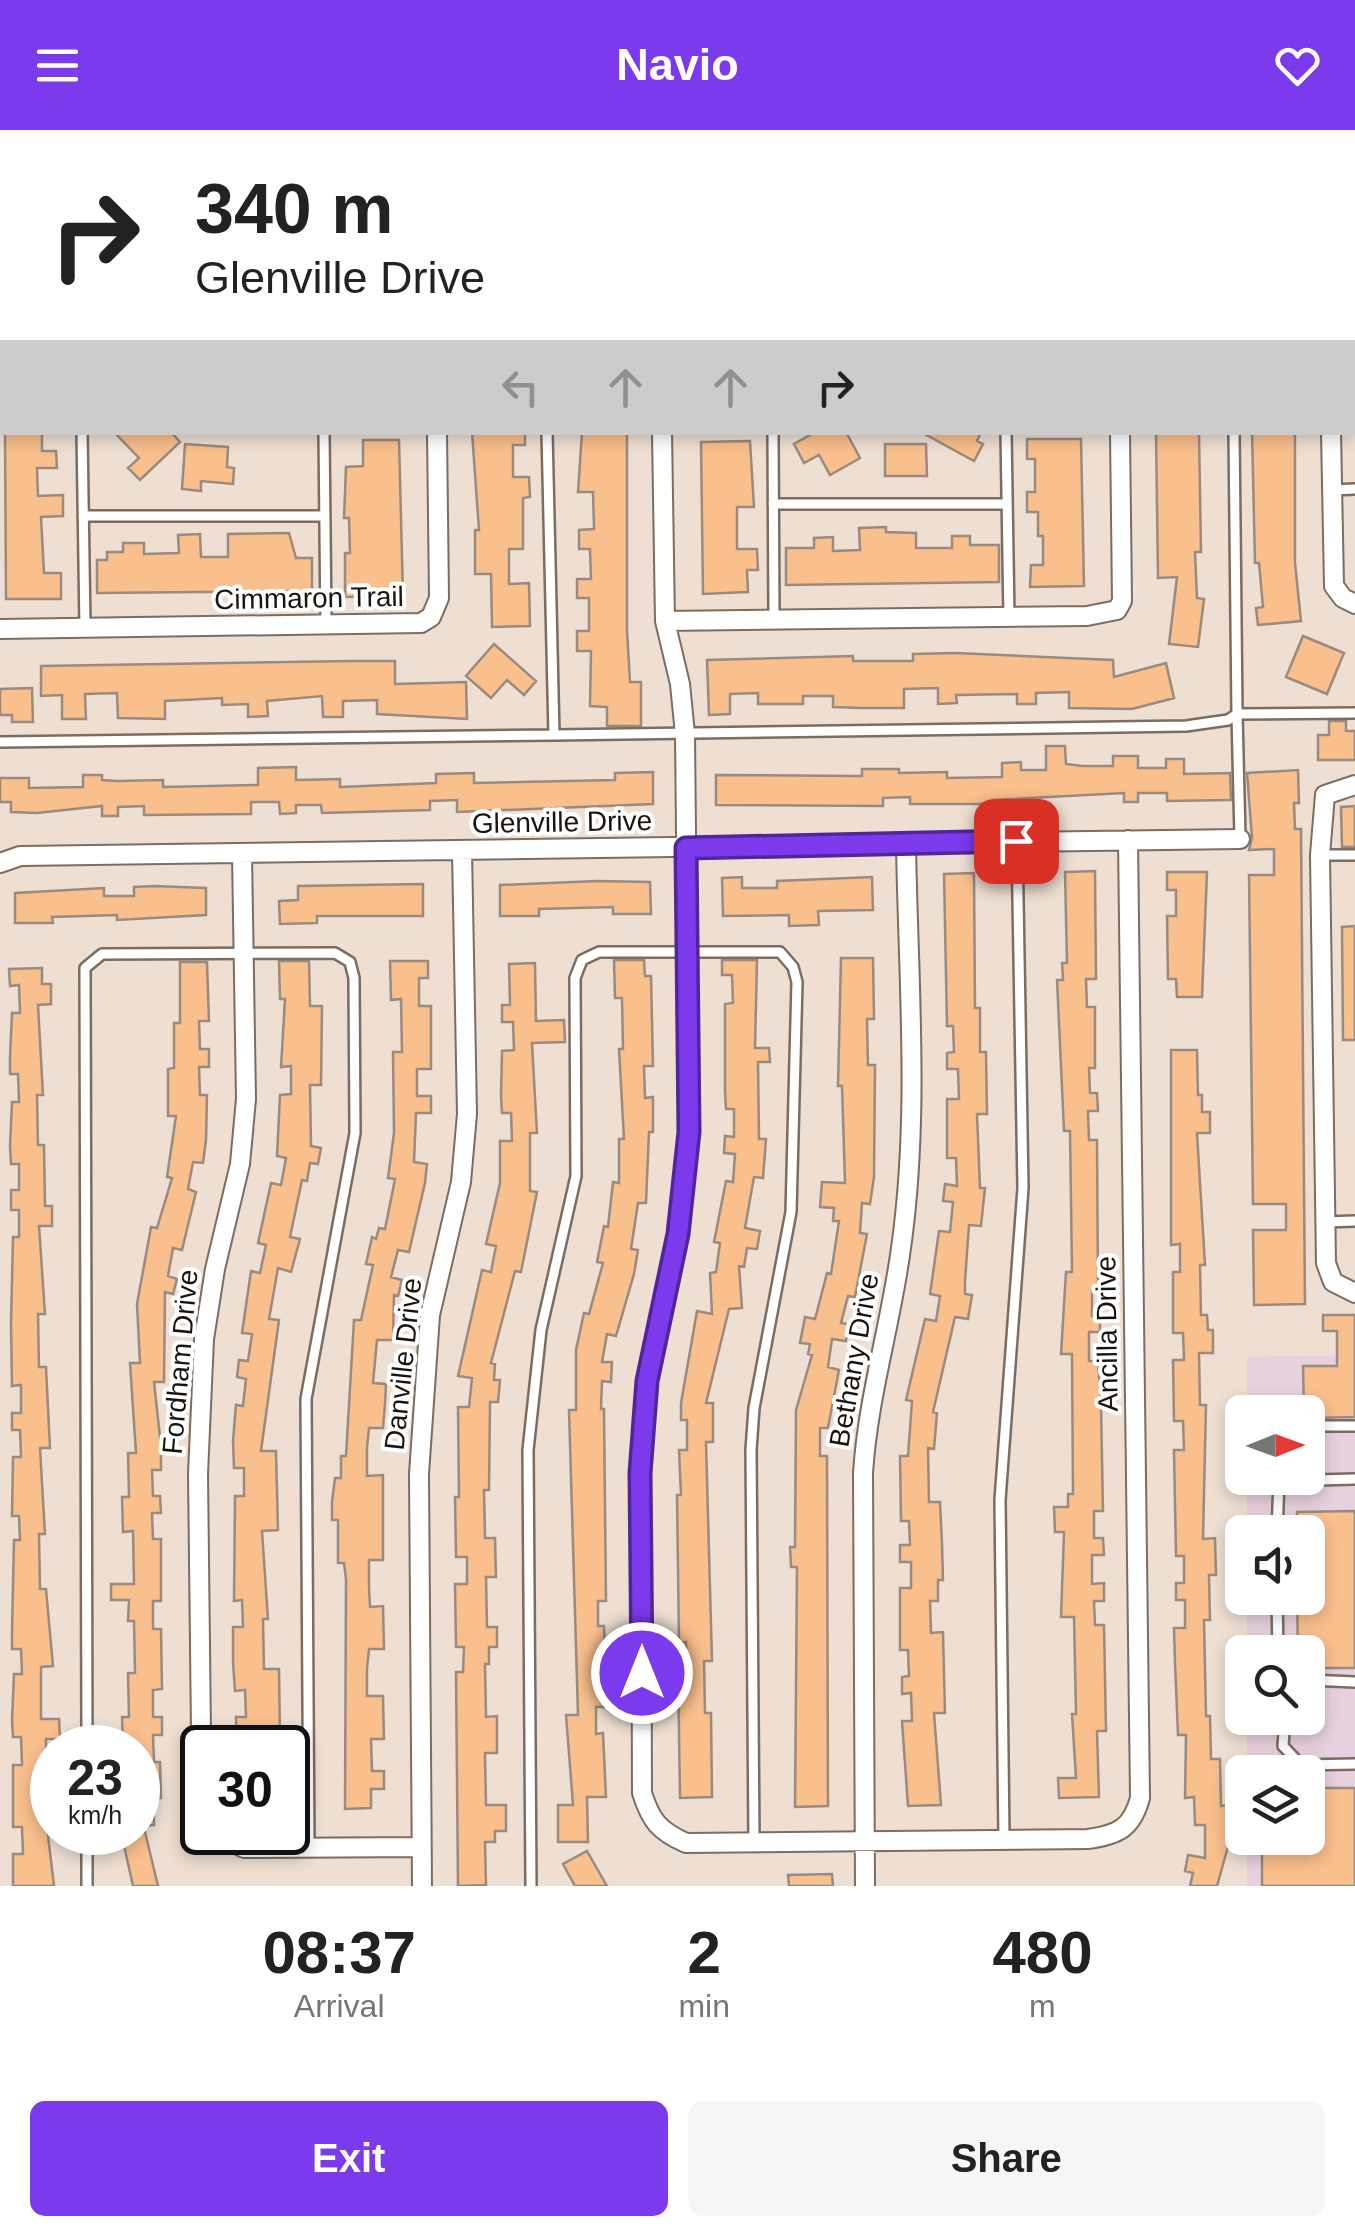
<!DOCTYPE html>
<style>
:root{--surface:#fff;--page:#f6f6f6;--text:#222;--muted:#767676;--accent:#7c3aed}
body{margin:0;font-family:Helvetica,sans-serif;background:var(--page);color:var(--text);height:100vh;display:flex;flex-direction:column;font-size:38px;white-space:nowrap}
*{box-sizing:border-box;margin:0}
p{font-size:32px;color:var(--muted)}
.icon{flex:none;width:55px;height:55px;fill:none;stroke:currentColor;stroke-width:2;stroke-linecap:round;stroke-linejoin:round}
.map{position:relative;height:1756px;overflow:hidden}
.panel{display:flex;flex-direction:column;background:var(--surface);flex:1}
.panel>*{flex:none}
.banner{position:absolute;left:0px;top:0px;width:1355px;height:305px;box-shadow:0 5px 15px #0003;background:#fff;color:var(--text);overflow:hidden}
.needle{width:65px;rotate:89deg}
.buttons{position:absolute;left:1225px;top:1265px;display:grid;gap:20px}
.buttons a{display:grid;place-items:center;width:100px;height:100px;border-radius:15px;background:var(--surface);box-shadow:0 5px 15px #0003;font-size:50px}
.speed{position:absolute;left:30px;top:1595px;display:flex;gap:20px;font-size:50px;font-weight:700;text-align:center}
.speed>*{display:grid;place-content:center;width:130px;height:130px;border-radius:50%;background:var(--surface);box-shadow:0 5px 15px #0003;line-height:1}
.speed small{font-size:25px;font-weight:400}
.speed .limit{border:5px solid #111;border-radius:15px;background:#fff;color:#111}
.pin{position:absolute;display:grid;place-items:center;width:85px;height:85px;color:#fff;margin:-42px;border-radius:20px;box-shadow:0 5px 15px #0006}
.me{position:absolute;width:110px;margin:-55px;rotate:0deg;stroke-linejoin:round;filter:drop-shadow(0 0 8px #0008)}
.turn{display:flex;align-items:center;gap:35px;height:210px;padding:0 30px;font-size:45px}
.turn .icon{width:130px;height:130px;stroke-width:2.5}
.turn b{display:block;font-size:70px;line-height:85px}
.lanes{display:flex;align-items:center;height:95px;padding:0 30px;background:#0003;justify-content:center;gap:50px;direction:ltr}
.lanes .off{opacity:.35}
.eta{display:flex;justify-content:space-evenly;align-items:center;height:170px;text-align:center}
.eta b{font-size:60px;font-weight:600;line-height:70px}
.button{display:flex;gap:20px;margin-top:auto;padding:20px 30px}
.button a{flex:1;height:115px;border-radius:15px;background:var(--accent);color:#fff;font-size:40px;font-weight:600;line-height:115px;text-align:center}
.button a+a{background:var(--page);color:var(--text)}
header{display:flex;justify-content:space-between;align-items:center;height:130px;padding:0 30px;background:var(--accent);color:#fff;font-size:45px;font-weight:600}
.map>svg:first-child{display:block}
.commercial{fill:#e7d1de}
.building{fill:#f9bf8d;stroke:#998b7f;stroke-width:2.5}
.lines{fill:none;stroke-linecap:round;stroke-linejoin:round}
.service-casing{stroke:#7b6d62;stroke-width:14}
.minor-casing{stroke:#7b6d62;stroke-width:22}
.service{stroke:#fff;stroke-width:9}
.minor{stroke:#fff;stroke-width:18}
.route-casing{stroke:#51269a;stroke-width:25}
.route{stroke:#7c3aed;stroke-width:18}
.labels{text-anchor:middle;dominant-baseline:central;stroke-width:8;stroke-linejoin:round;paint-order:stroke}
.street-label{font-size:28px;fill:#18130e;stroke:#fff}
</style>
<header><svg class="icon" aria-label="menu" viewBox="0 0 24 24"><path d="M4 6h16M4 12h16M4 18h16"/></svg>Navio<svg class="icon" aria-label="heart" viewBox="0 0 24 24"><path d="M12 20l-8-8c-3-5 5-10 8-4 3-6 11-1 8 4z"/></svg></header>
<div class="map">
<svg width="1355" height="1756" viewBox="0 0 1355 1756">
<rect width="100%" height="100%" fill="#eedfd2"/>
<path class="commercial" d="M1355 1225V1756H1247V1708H1308V1642H1247V1588H1308V1522H1247V1468H1308V1402H1247V1348H1308V1282H1247V1227Z"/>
<path class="building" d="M5 302H42V321H56L57 338H37L38 366 63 365V386L41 387 44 443H61V469H6Z
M114 302H171L180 312 140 350 128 338 139 328Z
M472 302H525V315H513V347H529L530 367 523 368V419H509V454L529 453 530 496 492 497 491 444H475V400H479Z
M582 302H627V500L630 552H641V596H607V577L590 576 591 521H577V501H589V468H577V449H591L590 419H579V400L594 399 593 362H578Z
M815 302H846L860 328 830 345 819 325 804 333 794 314Z
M921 302H981L977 311 983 314 974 331Z
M1156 302H1199L1201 422H1195L1197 468 1204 469 1198 517 1169 514 1177 447 1158 448Z
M1252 302H1295V433L1301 491 1258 495 1256 478 1263 477 1259 433H1255Z
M1027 309H1081L1084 456 1030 457 1031 435H1043V406H1038V382H1027V362H1035V329H1027Z
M363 310H399L403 466 345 467V423H350L349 388H344L346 337 363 336Z
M750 311 754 377H737V419H757L758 440H747L748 462 703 464 701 312Z
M185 314 228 317 227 337 234 338 233 354 201 351V361L182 359Z
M885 314H926L927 346H885Z
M886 397V402L916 403V418H952V406H970V415H999V452L786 455V418H814V408L833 407V421L860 420 859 398Z
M289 403 296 428H312V461L97 463V430H107V422H123V413H144V424L179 423 178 405 200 404 201 427H228V404Z
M1303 506 1344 523 1327 564 1286 547Z
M494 514 536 551 524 565 507 550 491 568 466 546Z
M956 523 1113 530 1114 547 1166 533 1174 568 1132 579 1069 578V562L1036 563V574H1017V564L956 565 957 573 938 574V558L904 559V578H861L833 577V566H803V574H758V563L730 564V584L709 585 707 530 853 526V531H913V524Z
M351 531H395V554L466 552 467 589 377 584V570L343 571V587H323L322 566 267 571 268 586 248 587V574L222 575V568L165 571V589L118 588 117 563 85 564 86 589H62V565L41 566V536Z
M32 558 33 592H12V585H0V559Z
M1329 591H1346V601H1355V630H1318V605H1329Z
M1046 616H1065L1066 634 1082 636H1113V626H1138V638H1166V629H1184V644L1230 643 1231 670 1167 671V663H1138V672H1124V663L994 670V674H910V667L883 668V676L716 675V645L862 646V639H899V643L947 642V648L1002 647V633L1021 632V640H1046Z
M296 637V650L340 649V657L436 653V644L474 643V653L615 650V643L653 642V674L457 682V670L430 671V680L322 683 321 675H296V683L280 684 279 672H251V684L144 685V676L118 677V686H102V676L37 683 11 682V672H0V648H29V658L83 657V645H102V650L117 651 163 650V657L258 655V638Z
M1298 640 1299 673H1294L1295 699H1301L1305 1174 1254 1175 1253 1100H1286V1074H1253L1249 745H1274V719L1249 720 1252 708 1247 643Z
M1355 676V717H1342L1341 677Z
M1095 741 1096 849H1086L1087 877H1095V938H1089L1090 963H1097L1098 981H1088L1089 1010H1097L1098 1160H1092V1186H1100V1202H1089V1231H1098L1101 1275 1103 1381H1094V1408H1103L1104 1425H1092V1454L1104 1453V1471H1094L1095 1495H1104L1106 1601H1097L1099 1667 1059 1668 1058 1648H1076L1072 1584H1076L1074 1487H1061L1064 1402H1055L1054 1377H1068V1364H1073L1072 1224H1061L1066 1142H1072L1070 1001H1064L1057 850H1063L1062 833H1067L1065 742Z
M1167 742H1207L1202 867H1177L1176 849H1168L1167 786H1176V760H1167Z
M974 743 975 878H980V922H986L987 984H977L980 1058H985L981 1096 969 1095 965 1151V1164L972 1165 968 1189 955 1187 933 1282 937 1283 934 1319 928 1318 929 1372H940L942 1414 943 1450H938V1471H930L931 1503 943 1502 945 1583H934L941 1675 908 1676 902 1591H912L911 1563 902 1564V1547L909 1546 908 1520H900V1458H911V1432H900V1415H910L909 1391H901L900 1326H908L912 1271 906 1270 925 1189 936 1191 940 1166 930 1164 939 1101 950 1102 953 1072 943 1071 945 1054 957 1056 956 1028H947V969H959L958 939H947V923L954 922 953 896H947L944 744Z
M742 747V758H777V751L872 747 873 780 818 781 819 795 789 796V785L723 786 722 748Z
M597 751 650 752 651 784H613V777L539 779V786H500V755Z
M423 754V786H317V793L280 794 279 771 298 770V756Z
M154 756 206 758V785L117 790V785L52 787 53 793H15V763L104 758V766H134V757Z
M1355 796V910H1343L1342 797Z
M841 828H873L874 889H867L868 935H875L874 1047 870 1074 862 1073 860 1103 867 1104 855 1167 848 1166 841 1193 848 1194 846 1211 832 1209 828 1237 839 1240 828 1298H820V1326H827L828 1676 795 1677 797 1437H791L790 1417H795L796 1280 812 1225 808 1224 810 1214 800 1213 805 1187 815 1189 827 1143 831 1144 839 1091H833L834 1078 820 1077 822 1052 845 1053 842 956H838Z
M614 830H644L645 846H651L653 936H644L645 968 653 967V1002H649L646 1073H638L631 1119 638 1120 634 1144 616 1206 607 1204 602 1232H612L611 1252 602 1251 601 1279H604L606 1471H598V1496H604L607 1577H596V1604L603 1603 606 1667H587L588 1712H558V1675H573L566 1585H578L569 1280H576V1220L584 1183 589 1184 603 1133 597 1132 604 1096 608 1097 613 1052 619 1053V1009H624L619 919H623L622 868H615Z
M722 830H757L755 918H769L770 932H758L759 1009H766L763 1048 754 1047 745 1098 760 1101 757 1119 747 1118 744 1137 739 1136 742 1178 729 1179 706 1273H713V1312H706L712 1531H704L705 1583H711L712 1667 680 1668 678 1538H686V1512L679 1513 677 1365H681L679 1320H687V1290H681V1273L697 1181 712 1184 710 1143 716 1142 720 1113 714 1112 726 1051 733 1052 735 1024 724 1023 725 1006 734 1007V979H726L725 962V874L733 873 732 845H722Z
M279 831H309L310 876H322L321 955H310L311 1016 321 1018 318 1034 310 1033 307 1051 302 1050 290 1107 300 1109 291 1142 278 1138 269 1189 279 1190 261 1321H276L278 1400 262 1401 268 1489H263L264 1539H279L280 1609H263V1618H237L236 1587H246L245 1560 235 1561 233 1533V1497H243L242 1470 234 1471 235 1366H244V1338H234L233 1311 236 1275 243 1276 246 1249 237 1247 239 1230 248 1231 252 1204 242 1203 251 1141 260 1143 266 1115 258 1113 271 1053 281 1055 286 1028 277 1026 280 965 291 964V936L281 937 285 869H280Z
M390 831H428V848H419V876H431V939H417V966H431V983H416L414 1032 427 1034 425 1053 409 1122 398 1120 391 1147 402 1150 398 1166 394 1165 393 1210H377L373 1253 386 1254 385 1274 383 1298H369L367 1318V1346L383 1345V1430H369V1457L370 1477 383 1476 384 1519H369L367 1539V1566H383L384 1609H371L372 1641H384V1659H371V1678L345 1679 346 1449 344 1433H338V1390H332V1372L335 1348H341V1326H346L354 1190H361L373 1135 366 1134 372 1107 376 1109 379 1098 385 1099 395 1049 388 1048 394 1003 393 922H402L401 869 391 870Z
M180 832H207L209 891H199L200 919H209V937H199L200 965H207L206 1010 203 1033 193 1032 188 1059 196 1062 182 1120 173 1118 168 1146 177 1149 173 1164 165 1162 164 1252H154L161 1316V1340H152L153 1366H160L161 1383H152L153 1409H161V1471H153V1499H161L162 1559 153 1560V1587H162V1605H153L154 1632H160L161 1668H154V1695L138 1696V1618H123L122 1587H129L128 1543H135L134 1491H128L129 1470H111V1454H134L133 1401 123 1402 122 1367H129L128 1323H136L130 1233H140L137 1174 151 1097 157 1098 172 1048 167 1047 176 986H168V939L174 938V893H180Z
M535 833 536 891 564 890 565 912 532 913 537 1003H530V1061L537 1062 521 1142 515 1141 491 1233 495 1234 494 1250H500L498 1272H490L489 1360H484L485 1408H495L496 1447H486L487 1497H497V1517H489V1534H485L486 1587 497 1586V1623H485L486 1675H506V1701H495V1712H485L486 1755 458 1756 456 1542H463L464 1517H456L455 1454H467V1427H456L455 1367H459L458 1277H469L472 1248 458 1246 482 1140 491 1142 496 1116 486 1114 500 1053V1011H512L511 983H502L501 966 502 921 514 920 513 892H502V875H510L509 834Z
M42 838V854H51V874L38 875 43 965H37L38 1015H44L45 1076H52V1096H39L45 1184H38L39 1237H46L50 1318H40L45 1404H39L40 1459H46L53 1536 41 1537V1589H59L60 1609H46V1626H42L43 1678H52V1697H47L54 1756H13V1724H23L22 1697H13V1635H22L21 1607H13L12 1590 14 1544H22L21 1519H12V1501L14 1410H20L19 1386H12L13 1327H21L20 1300H12V1283H21V1255L12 1256 11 1194 13 1107H19V1080H11V1060H19V1034H11L10 1016 12 972H19L18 944H10V927L12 883H20L19 855 10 856 9 839Z
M1171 920H1197L1198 965H1202V982H1210V1003H1197L1205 1135H1200L1201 1185H1207L1208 1200H1213V1223H1199L1200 1275H1206L1203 1409 1215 1408 1216 1445H1209L1210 1490H1204L1206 1586H1210L1211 1629H1220L1221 1676 1228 1675 1229 1713 1217 1756H1190L1193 1743 1185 1741 1188 1725 1205 1728V1695H1195L1194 1667 1185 1668 1186 1605H1178L1175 1533 1174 1498H1185V1470H1176V1453H1184V1426H1176L1174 1320H1184L1183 1291H1174L1173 1230H1184L1183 1203H1173V1142H1180V1114L1171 1115Z
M1323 1185H1355V1287L1308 1288 1304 1282 1303 1236H1337V1201H1323Z
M1355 1381V1538H1308V1522H1298L1297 1468H1308V1402H1297V1382Z
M1308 1658H1355V1756H1262V1708H1308Z
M121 1702H145L158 1756H133Z
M587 1721 607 1756H575L563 1734Z
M832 1744 833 1756H789L788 1745Z"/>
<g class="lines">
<g class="service-casing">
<path id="service" d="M77 0V2
M319 0V2
M545 0V2
M769 0V2
M1003 0V2
M1230 0V2
M1352 134H1355
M82 302 85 497
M324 302 326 495
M547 302 554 605 1186 596 1228 590 1237 584 1234 302
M773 302 774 490
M1006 302 1009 488
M1331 360 1355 359
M773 374H1007
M83 386H325
M0 612 554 605
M1240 708 1237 584 1355 583
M1320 725H1355
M1325 1092 1355 1091
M1308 1296H1355
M1277 1402 1279 1351 1355 1349
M1277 1468 1278 1522
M1308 1550 1355 1552
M1285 1588 1283 1616 1301 1635 1355 1634
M87 1618 85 838 102 824 335 823 350 832 354 848 355 1003 306 1269 309 1717
M87 1702V1756
M1004 1710 1000 1370 1023 1058 1017 711
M531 1756 528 1320 541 1200 576 1046 575 848 582 830 599 822H780L793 837 797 852 791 1082 754 1278 751 1320 754 1712"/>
</g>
<g class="minor-casing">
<path id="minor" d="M199 0V2
M433 0V2
M658 0 659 2
M887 0V2
M1116 0V2
M1327 0V2
M1352 26H1355
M1352 248H1355
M662 302 665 491 680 554 685 604 689 1001 678 1104 647 1251 641 1343 642 1663C651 1691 659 1701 686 1713L1088 1709C1118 1705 1132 1698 1140 1668L1128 710
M1331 302 1334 456 1343 468 1355 474
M665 491 1087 486 1117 480 1122 471 1120 302
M0 499 421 493 431 487 439 468 437 302
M1355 655 1325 665 1320 725 1326 1133 1333 1152 1355 1163
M0 733 20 726 1240 709
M202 1688 198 1344 204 1209 215 1139 240 1034 246 969 242 724
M212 1702 244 1718 421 1717
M422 1756 419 1344 430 1185 461 1052 467 984 462 721
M865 1756 863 1343C868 1266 891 1194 901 1118 920 985 908 847 906 714"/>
</g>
<use href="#service" class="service"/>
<use href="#minor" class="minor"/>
</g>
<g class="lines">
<g class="route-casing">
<path id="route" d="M642 1543 640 1343 647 1251 678 1104 689 1002 686 718 1016 711"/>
</g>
<use href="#route" class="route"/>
</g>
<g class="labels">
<g class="street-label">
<text transform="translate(309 468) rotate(-1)">Cimmaron Trail</text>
<text transform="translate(562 692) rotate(-1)">Glenville Drive</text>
<text transform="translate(1107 1204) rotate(-91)">Ancilla Drive</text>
<text transform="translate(854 1230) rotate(-80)">Bethany Drive</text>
<text transform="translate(180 1232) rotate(-85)">Fordham Drive</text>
<text transform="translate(403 1234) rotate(-84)">Danville Drive</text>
</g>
</g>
</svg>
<div class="buttons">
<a><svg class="needle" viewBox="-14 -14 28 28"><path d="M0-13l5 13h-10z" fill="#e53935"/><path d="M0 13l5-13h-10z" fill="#767676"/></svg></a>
<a><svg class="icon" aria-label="sound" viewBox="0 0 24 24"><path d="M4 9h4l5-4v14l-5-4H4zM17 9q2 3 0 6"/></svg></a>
<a><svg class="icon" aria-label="search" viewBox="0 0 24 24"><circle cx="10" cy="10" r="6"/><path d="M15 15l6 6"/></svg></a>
<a><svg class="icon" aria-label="layers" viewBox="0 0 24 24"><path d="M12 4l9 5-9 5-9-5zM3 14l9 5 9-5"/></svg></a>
</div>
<div class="speed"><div>23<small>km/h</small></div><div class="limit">30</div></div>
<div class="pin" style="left:1016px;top:711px;background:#d93025"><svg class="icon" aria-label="arrive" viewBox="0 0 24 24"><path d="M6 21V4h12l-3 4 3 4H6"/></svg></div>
<svg class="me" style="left:642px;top:1543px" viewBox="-20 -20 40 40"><circle r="17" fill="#7c3aed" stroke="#fff" stroke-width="3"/><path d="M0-11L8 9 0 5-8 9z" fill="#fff"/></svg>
<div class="banner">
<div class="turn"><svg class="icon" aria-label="right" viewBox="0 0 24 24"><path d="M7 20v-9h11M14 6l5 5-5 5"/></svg><div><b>340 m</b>Glenville Drive</div></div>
<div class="lanes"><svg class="icon off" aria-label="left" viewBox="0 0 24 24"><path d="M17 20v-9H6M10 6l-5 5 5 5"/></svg><svg class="icon off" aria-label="ahead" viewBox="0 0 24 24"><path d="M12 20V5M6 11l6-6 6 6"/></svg><svg class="icon off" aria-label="ahead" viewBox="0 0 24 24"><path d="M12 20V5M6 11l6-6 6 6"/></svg><svg class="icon" aria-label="right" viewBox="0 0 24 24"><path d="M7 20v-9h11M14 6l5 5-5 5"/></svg></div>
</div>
</div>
<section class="panel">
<div class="eta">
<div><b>08:37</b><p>Arrival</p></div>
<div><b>2</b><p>min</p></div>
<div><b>480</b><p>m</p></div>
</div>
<div class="button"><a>Exit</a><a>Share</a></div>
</section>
